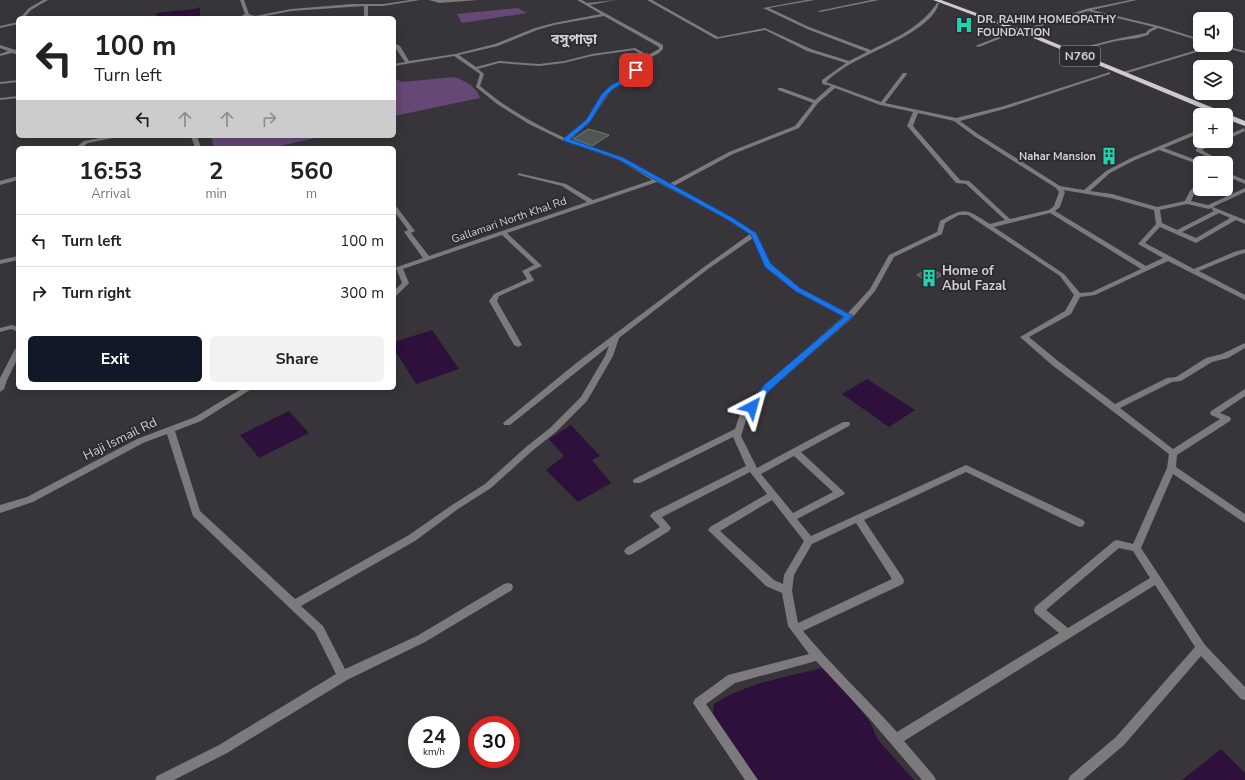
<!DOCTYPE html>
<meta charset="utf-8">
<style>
:root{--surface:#fff;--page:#f2f2f2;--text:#222;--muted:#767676;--line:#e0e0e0;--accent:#111827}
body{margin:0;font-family:"Nunito Sans","Noto Sans Bengali",sans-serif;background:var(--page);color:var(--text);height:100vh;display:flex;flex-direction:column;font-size:15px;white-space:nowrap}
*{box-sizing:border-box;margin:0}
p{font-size:13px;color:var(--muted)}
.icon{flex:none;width:22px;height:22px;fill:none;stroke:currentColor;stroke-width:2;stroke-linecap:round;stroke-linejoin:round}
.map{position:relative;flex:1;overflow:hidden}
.side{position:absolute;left:16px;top:146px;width:380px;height:244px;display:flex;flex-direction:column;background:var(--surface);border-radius:6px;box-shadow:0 2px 10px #0003}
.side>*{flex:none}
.guide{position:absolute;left:16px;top:16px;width:380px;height:122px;border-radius:6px;box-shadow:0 2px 10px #0003;background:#fff;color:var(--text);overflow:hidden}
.tools{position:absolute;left:1193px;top:12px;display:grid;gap:8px}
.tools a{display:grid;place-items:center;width:40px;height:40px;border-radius:6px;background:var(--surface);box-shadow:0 2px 10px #0003;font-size:20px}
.speed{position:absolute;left:408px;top:716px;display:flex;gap:8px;font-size:20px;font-weight:700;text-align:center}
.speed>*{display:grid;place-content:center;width:52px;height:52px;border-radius:50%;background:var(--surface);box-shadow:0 2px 10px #0003;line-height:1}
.speed small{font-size:10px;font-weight:400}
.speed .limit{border:6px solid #d22;background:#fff;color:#111}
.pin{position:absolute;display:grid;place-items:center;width:34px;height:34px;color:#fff;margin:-17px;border-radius:8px;box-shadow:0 2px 6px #0006}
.me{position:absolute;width:44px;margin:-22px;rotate:39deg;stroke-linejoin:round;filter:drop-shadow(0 0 3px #0008)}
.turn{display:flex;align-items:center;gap:14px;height:84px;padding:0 12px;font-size:18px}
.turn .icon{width:52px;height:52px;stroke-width:2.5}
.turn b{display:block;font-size:28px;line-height:34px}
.lanes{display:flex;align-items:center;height:38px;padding:0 12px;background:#0003;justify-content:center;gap:20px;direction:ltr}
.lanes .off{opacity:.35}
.eta{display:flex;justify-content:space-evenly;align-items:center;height:68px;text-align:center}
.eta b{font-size:24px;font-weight:700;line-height:28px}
.button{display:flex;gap:8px;margin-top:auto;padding:8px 12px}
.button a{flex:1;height:46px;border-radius:6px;background:var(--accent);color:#fff;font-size:16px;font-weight:700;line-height:46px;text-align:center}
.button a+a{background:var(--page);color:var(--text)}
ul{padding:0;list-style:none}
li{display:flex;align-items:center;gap:12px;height:52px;padding:0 12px;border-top:1px solid var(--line)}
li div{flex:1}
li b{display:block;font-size:15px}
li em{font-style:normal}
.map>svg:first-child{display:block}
.green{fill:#654875}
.water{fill:#2d103b}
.building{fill:#4f5654;stroke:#737b79}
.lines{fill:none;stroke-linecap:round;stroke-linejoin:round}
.minor{fill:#7c7a7d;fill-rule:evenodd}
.trunk{fill:#cecad0;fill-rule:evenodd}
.route{fill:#1a73e8;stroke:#114b97}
.labels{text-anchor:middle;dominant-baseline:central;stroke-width:4;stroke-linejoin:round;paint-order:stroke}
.far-poi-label{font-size:11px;font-weight:bold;fill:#d3d1d4;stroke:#2e2b30;text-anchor:start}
.far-street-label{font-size:11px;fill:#d3d1d4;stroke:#2e2b30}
.shield{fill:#2e2b30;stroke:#a29fa3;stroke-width:1}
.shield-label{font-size:12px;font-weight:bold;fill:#d3d1d4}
.poi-label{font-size:13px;font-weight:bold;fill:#d3d1d4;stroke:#2e2b30;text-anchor:start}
.street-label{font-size:13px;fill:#d3d1d4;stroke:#2e2b30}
.far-district-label{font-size:14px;font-weight:bold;fill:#d3d1d4;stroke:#2e2b30}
</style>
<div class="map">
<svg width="1245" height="780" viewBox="0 0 1245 780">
<rect width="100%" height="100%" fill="#38353a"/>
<path class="green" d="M518 8 527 13 462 23 457 14Z
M454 77C465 81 476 86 480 98L394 116V78L402 82Z
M211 136H324L271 148H214Z"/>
<path class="water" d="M200 7V18H159L157 16 156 13 195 9Z
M432 330 459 369 416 384 394 349V342Z
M867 379 915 410 889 427 842 394Z
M289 411 309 433 259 458 240 435Z
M571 425 600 456 592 460 611 483 578 502 546 470 564 456 549 439Z
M822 668 838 682 870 722 878 740 914 780H756L713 714 714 704C746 683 786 677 822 668Z
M1221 749 1245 773V780H1182Z"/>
<path class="building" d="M588 129 596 131 609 135 592 146 573 139Z
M930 268 942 275 929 282 917 275Z"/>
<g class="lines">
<path class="minor" d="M43 0H48L31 10 24 18H20L29 8Z
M240 0H244L249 14 255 16 291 9 352 4H383L410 0H420L383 6H368V18H364V6L291 11 256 18 247 16 237 18 245 14Z
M429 0H478L439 3Z
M577 0H582L587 3 616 0 590 5 663 45V49L659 53 637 65 635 67 637 70 631 77 616 87 609 93 590 122 570 140 623 158 669 184 729 152 795 126 813 103 778 90V88H782L815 100 831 86 822 84V80L846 63 807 51 765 30 716 39 647 0H652L718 37 765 28 811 49 849 61 867 52 807 29 763 8 806 0H815L769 8 809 27 871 50C896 38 921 27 937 3H939C933 29 877 49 856 61 846 66 834 74 826 82L881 102 903 73H907V74L885 103 956 118 1004 106 1110 72V74L1008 108 960 121 978 134 1060 186 1084 190 1106 171 1131 158 1198 130 1200 129V133L1164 148 1199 161 1207 157 1196 151V149L1214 141H1221L1202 150 1214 157 1203 163H1200V165L1159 150 1135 160 1110 173 1090 191 1112 194 1157 207 1185 201C1190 192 1189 188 1200 186V189H1202L1196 190 1191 201 1208 205 1245 188V192L1213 207 1245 220V224L1236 220 1196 243 1160 227 1145 243 1194 269 1234 252 1245 249V253L1238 255 1199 271 1245 295V300L1168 261 1095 295 1080 297 1071 314 1029 337 1058 361 1115 404 1167 378 1176 377 1206 358 1222 354 1245 343V348L1228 358 1212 362 1181 381 1172 382 1120 408 1173 449 1220 419 1211 415 1210 413 1211 411 1245 389V396L1220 413 1230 417 1231 419 1230 421 1177 455 1176 467 1245 514V523L1173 474 1141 548 1205 645 1245 687V700L1241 699 1201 656 1124 745 1083 780H1068L1070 776 1116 737 1195 647 1155 585 904 741 934 776 936 780H922L868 717 816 661 735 683 706 704 758 780H745L693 703 695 699 728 675 809 654 788 626 782 593 766 586 708 530 710 527 767 494 750 472 662 517 671 528 669 531 632 554 629 555 626 554 624 551 626 548 660 527 650 516 652 513 746 466 733 437 640 483H634L633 481 634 479 735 429 740 414 765 385 844 316 796 290 766 266 753 238 708 269 619 338 613 356 587 401 556 432 532 451 491 488 458 509 415 541 301 606 323 626 345 669 417 636 504 584 508 583 512 584 513 587 512 590 425 642 347 680 227 753 174 780H155L157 776 219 745 336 674 315 632 193 516 167 434 143 443 33 502 0 513V505L27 497 137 439 195 417 243 388H253L201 421 175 431 200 511 295 599 409 535 452 505 485 484 526 447 550 428 581 397 605 356 609 346 510 425H504L503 423 575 364 704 267 750 234 729 220 657 182 507 233 542 266 529 272 534 280 533 281 499 296 497 301 522 345 518 347 514 345 489 301 494 294 527 279 522 271 534 265 502 235 403 269 409 283 396 296 394 297V291L402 283 396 268 397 267 423 258 404 232 408 230 394 211V205L396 206 415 231 411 233 429 256 587 202 562 186 518 175V173L566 184 593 200 652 180 619 160 564 141 529 124 497 104 476 87 480 74 454 56 394 66V64L405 62 394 46V43L400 46 409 61 455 54 495 44 535 28 554 23 601 14ZM604 16 659 47V49L648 55 635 48 592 54 564 61 539 64 499 61 476 67 459 55 498 46 537 30 554 25ZM634 50 645 57 637 61 631 67 633 70 628 75 612 85 606 91 586 120 565 138C534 124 506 108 480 86L484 74 478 69 499 63 539 66 564 63 592 56ZM835 88 880 105 913 112 907 126 908 127 956 183 966 184 1005 220 990 224C966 209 966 206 940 221L937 232 889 255 870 289 848 313 800 288 771 264 756 233 733 218 674 186 733 154 799 128 818 103ZM918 113 954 121 974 136 1056 188 1059 192 1054 206 1049 210 1010 219 969 181 960 180 913 126ZM1063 190 1111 198 1154 210 1156 224 1138 244 1163 258 1146 266 1055 211 1060 207 1065 192ZM1187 204 1209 209 1212 208V210L1214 211 1177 230 1162 223 1160 210ZM1050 213 1141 269 1092 292 1080 293 1064 274 994 227ZM1219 213 1230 218 1196 238 1182 232ZM959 215H968L1060 276 1074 295 1065 311 1020 337 1052 365 1169 454 1167 468 1133 544 1117 540 1114 541 1035 607 1034 610 1035 613 1059 633 897 732C866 698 832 666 803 631L903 584 904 581 903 578 864 520 966 472 1077 526 1080 527 1083 526 1085 523 1083 520 966 465 811 536 797 519 843 495 845 493 801 452 849 426 850 424 849 422H843L757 468 741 436 747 417 771 389 852 318 875 291 894 257 942 234 945 223ZM794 456 833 492 793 513 761 474ZM772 500 804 541 784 575 783 584 774 580 720 531ZM856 523 892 579 798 623 792 591 794 575 812 544ZM1119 548 1133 551 1150 578 1068 628 1046 610Z
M871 0H879L820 12 818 11Z
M1130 0H1137L1092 10 1159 26 1200 39V41L1158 28 1150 32 1148 35 1138 38 1116 41 1069 53V51L1116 39 1146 33 1148 30 1154 27 1088 11 1022 32 1019 31 1086 9Z
M18 22V24L0 28V26Z
M1011 32 1014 33 979 47 975 46Z
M0 45 16 50 18 52V55L12 53 0 56V54L8 51 0 48Z
M1213 45H1221L1245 51V53L1217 46 1124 74 1120 73Z
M18 80V82L0 84V82Z
M18 96V98L0 100V98Z
M1244 128 1245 131 1226 140V136Z
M110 136H122L88 143 81 148H75L84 141Z
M191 136H197L201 148H195Z
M1226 172 1245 180V184L1226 176Z
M18 176V180L0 185V181Z
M18 256V260L0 264V260Z
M12 325 18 327V332L11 329 0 332V328Z
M15 349H18V358L7 380 4 389 0 392V378Z"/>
<path class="trunk" d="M933 0H941L1023 30 1245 121V126L1226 119V115H1218L1019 32Z"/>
</g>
<path class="route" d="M636 68 638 70 630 80 613 89 605 97 590 122 570 139 624 158 733 218 756 233 771 264 800 288 853 316 771 389 755 409 752 410 747 407 764 385 844 317 795 291 765 267 751 235 728 220 619 160 609 156 564 141V138L586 120 601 95 610 86 626 77Z"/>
<defs>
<g id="hospital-bare" transform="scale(1.38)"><path d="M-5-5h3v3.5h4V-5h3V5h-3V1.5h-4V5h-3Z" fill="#1cd5b1" stroke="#2e2b30" stroke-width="2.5" paint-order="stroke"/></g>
<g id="building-bare" transform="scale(1.38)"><path d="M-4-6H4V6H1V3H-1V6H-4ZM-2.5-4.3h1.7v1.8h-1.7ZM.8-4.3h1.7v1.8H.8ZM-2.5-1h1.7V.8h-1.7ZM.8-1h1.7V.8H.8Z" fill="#1cd5b1" stroke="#2e2b30" stroke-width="2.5" paint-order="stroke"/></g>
</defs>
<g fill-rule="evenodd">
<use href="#hospital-bare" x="964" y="25"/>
<use href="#building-bare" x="1109" y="156"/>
<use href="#building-bare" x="929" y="278"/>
</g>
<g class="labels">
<g class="far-poi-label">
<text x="977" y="19">DR. RAHIM HOMEOPATHY<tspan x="977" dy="13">FOUNDATION</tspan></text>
<text x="1096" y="156" text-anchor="end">Nahar Mansion</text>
</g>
<g class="far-street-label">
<text transform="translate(509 220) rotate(-19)">Gallamari North Khal Rd</text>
</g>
<rect class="shield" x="1060" y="46" width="40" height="20" rx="3"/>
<g class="shield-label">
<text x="1080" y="56">N760</text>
</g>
<g class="poi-label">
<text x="942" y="271">Home of<tspan x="942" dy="15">Abul Fazal</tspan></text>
</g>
<g class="street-label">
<text transform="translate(120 439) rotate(-26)">Haji Ismail Rd</text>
</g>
<g class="far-district-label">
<text x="574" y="39">বসুপাড়া</text>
</g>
</g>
</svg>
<div class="tools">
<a><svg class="icon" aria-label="sound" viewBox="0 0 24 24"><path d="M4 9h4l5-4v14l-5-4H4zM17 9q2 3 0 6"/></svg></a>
<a><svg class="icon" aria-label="layers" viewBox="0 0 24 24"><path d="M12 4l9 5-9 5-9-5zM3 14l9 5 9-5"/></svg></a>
<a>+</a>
<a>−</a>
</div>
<div class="speed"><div>24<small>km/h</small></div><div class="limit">30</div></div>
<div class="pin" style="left:636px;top:70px;background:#d93025"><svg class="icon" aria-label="arrive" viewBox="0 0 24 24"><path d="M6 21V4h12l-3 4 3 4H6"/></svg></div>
<svg class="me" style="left:752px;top:407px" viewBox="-20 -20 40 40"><path d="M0-17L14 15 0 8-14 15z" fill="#1a73e8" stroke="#fff" stroke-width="4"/></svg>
<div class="guide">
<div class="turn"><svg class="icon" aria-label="left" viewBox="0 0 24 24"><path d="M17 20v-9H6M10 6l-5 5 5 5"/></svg><div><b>100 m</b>Turn left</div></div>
<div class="lanes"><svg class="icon" aria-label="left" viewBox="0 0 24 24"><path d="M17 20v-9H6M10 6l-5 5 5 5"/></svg><svg class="icon off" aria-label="ahead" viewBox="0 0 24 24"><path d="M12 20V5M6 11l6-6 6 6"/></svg><svg class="icon off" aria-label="ahead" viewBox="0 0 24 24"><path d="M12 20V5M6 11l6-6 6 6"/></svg><svg class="icon off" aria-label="right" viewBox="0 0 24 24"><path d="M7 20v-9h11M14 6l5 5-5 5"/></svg></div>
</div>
<section class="side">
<div class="eta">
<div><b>16:53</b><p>Arrival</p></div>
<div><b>2</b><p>min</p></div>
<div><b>560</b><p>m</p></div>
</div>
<ul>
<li><svg class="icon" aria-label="left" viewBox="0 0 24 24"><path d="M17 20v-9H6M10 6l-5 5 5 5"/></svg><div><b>Turn left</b></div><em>100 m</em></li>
<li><svg class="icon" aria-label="right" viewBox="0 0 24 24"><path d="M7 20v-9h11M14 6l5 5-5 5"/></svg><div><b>Turn right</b></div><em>300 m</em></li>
</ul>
<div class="button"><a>Exit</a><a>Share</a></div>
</section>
</div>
